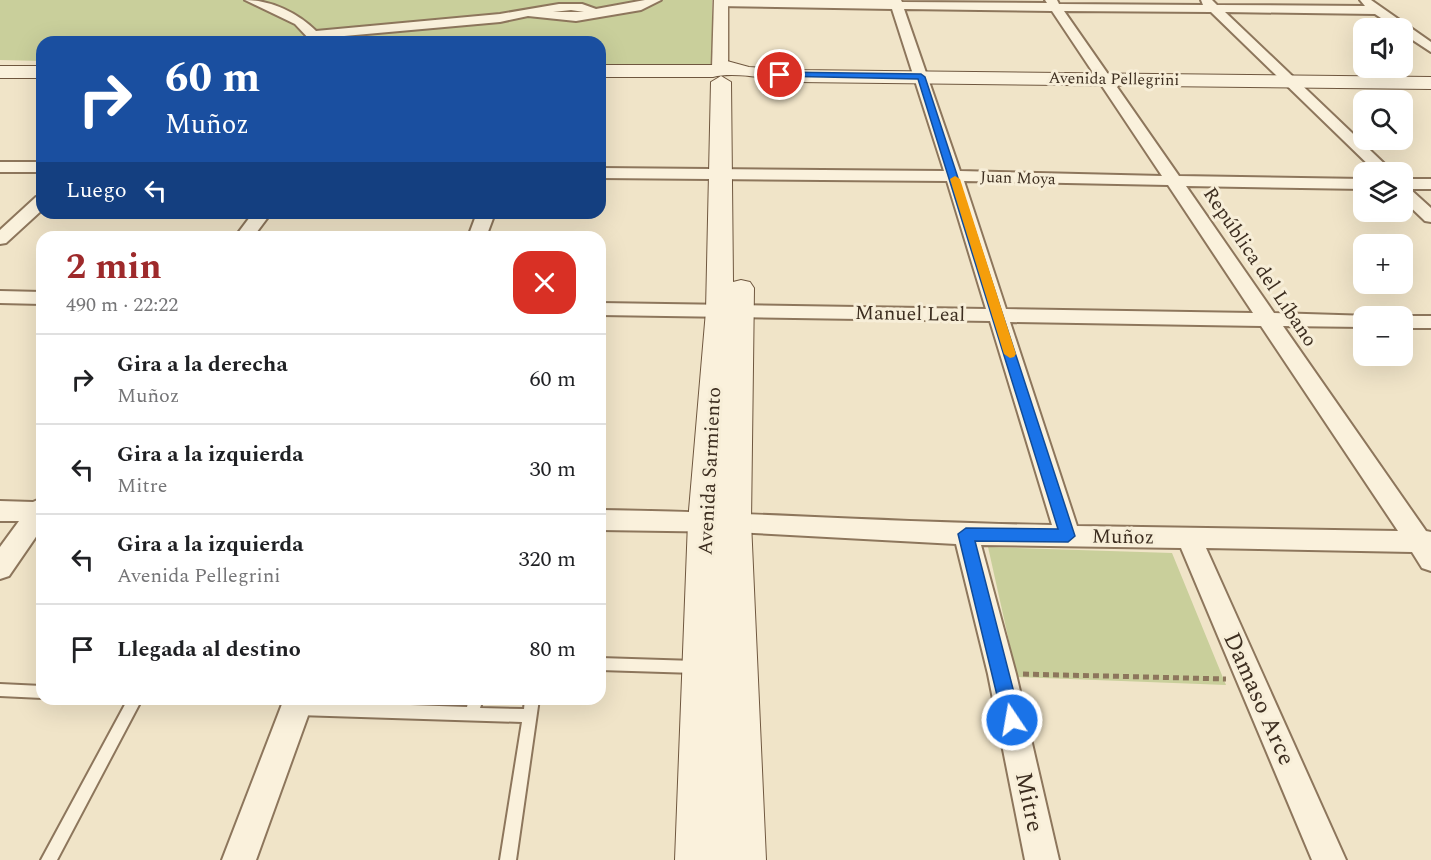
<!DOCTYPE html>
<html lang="es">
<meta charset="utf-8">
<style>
:root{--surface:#fff;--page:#f6f6f6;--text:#202124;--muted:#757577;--line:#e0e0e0;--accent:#9e2a2b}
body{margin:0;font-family:Spectral,serif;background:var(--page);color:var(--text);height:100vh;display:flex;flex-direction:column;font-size:22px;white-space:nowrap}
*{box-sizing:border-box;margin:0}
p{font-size:20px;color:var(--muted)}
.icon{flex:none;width:33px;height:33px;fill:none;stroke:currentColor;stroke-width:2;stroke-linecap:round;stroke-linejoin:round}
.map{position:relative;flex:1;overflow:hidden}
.side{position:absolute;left:36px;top:231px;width:570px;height:474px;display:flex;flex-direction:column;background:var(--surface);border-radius:18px;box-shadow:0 6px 24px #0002}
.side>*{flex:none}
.top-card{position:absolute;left:36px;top:36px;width:570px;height:183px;border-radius:18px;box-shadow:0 6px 24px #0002;background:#1a4fa0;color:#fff;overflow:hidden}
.buttons{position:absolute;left:1353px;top:18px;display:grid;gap:12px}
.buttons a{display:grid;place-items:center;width:60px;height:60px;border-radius:12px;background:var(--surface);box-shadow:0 6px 24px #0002;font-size:30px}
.pin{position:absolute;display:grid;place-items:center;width:51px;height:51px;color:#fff;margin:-26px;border:3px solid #fff;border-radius:50%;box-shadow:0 2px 6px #0007}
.me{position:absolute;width:66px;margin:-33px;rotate:348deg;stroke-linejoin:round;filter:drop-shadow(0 0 4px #0008)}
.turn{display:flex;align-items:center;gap:21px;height:126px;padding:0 30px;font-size:27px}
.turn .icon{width:78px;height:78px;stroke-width:2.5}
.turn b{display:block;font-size:42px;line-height:51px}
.then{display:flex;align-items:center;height:57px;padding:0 30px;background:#0003;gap:12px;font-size:22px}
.round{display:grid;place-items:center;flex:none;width:63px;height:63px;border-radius:18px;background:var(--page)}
.head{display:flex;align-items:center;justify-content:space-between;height:102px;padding:0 30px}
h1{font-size:36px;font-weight:700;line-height:45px;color:var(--accent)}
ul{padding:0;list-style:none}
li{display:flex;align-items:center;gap:18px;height:90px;padding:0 30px;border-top:2px solid var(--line)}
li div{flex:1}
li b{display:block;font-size:22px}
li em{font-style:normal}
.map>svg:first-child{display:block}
.green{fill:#c9cf9b}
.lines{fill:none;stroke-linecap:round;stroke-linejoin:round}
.service-casing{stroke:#8d765c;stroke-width:4}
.minor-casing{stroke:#8d765c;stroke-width:4}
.tertiary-casing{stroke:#8d765c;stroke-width:3}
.secondary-casing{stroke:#6f573f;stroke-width:2}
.path{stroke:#8d765c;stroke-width:5;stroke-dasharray:6 4;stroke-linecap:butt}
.service{fill:#faf1dc;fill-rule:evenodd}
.minor{fill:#faf1dc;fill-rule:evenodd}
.tertiary{fill:#faf1dc;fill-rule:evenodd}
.secondary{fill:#faf1dc;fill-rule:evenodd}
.route{fill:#1a73e8;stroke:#114b97;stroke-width:1.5}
.slow{fill:#f59e0b}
.labels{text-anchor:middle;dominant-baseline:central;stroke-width:6;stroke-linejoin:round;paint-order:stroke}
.far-street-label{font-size:16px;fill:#3d2e20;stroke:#f7eed8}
.street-label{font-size:20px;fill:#3d2e20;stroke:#f7eed8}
.near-street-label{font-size:24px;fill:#3d2e20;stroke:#f7eed8}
</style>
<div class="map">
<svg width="1431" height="860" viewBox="0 0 1431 860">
<rect width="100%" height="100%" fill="#f0e4c8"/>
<path class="green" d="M0 0H712V69L600 67V42H42V61L0 60Z
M988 547 1172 553 1226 685 1017 677Z"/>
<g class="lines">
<g class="service-casing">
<path id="service" d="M600 658 695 661 700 663 702 667 700 671 695 673 600 670Z
M0 684 42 686V698L0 696Z
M128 699H142L57 860H41Z
M469 699H483L480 708 524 709 525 699H539L516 860H500L522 722 298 715 293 713 291 708 293 703 298 701 467 707Z"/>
</g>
<g class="minor-casing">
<path id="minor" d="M245 0C271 0 298 13 316 31L500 14 559 4H582L596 9 645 0H661L641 10 576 21 528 16 500 22 322 38 325 42H312L295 24ZM571 10 584 12H553Z
M721 0H901L902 2 1047 3 1045 0H1057L1059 4 1203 5 1201 0H1212L1217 5 1365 6 1360 0H1371L1431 42V52L1402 33V28H1396L1375 14 1225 12 1393 172H1376L1211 12 1064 11 1179 176 1364 179V189L1186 186 1274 313 1371 316H1364V327L1283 326 1426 531 1431 532V571L1422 568 1412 552 1206 548 1346 860H1312L1181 548 981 545 1016 674 1059 860H1025L988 674 956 544 734 532 600 530V510C751 512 901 523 1052 525L990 321 600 315V303L986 309 947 181 600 178V168L944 171 892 9 717 6V2ZM904 9 1052 11 1162 176 960 171ZM964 181 1168 185 1253 313 1006 309ZM1010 322 1261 326 1398 531 1077 526Z
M0 162H42V172H0Z
M1402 179H1431V189H1410L1431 208V222L1425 221 1402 199Z
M42 196V210L6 243 0 244V230L36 197Z
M253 213H271L253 237H235Z
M477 213H495L486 237H468Z
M0 291 42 292V304L0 303Z
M1399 316H1431V328H1402V316Z
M42 498V528L9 576 0 579V547L19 521H0V501L33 502Z
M284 699H314L256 860H222Z"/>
</g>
<g class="tertiary-casing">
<path id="tertiary" d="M714 0H728V68L720 73 712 68Z"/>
</g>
<g class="secondary-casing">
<path id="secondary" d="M727 61 749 67 797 70 1431 77V89L797 82C772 80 735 71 713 77H600V65H712Z
M0 66H42V78H0Z
M721 76 731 82 733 282 741 280 750 282 754 288 751 522 766 860H675L688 522 706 311 711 82Z"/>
</g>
<path class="path" d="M1023 674 1226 679"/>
<use href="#service" class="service"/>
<use href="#minor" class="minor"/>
<use href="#tertiary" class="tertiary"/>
<use href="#secondary" class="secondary"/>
</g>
<path class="route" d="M780 72 921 74 925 77 1075 536 1068 542 975 541 1021 720 1018 727 1012 729 1005 727 1003 720 958 534 966 528 1058 529 918 79 777 76Z"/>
<path class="slow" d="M955 176 960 179 1016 354 1014 357 1010 358 1004 354 950 179Z"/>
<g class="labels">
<g class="far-street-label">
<text transform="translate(1114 79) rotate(1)">Avenida Pellegrini</text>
<text transform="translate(1018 178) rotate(2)">Juan Moya</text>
</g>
<g class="street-label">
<text transform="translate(1260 267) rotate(56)">República del Líbano</text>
<text transform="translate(910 314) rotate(1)">Manuel Leal</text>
<text transform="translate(710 471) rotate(-87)">Avenida Sarmiento</text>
<text transform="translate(1123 537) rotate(1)">Muñoz</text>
</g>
<g class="near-street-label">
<text transform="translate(1259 699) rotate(66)">Damaso Arce</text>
<text transform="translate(1029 802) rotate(78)">Mitre</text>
</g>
</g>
</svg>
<div class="buttons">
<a><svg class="icon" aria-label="sound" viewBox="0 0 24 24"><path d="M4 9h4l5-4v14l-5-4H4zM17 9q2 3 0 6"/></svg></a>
<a><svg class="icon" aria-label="search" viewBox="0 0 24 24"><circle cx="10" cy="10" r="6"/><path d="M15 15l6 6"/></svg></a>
<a><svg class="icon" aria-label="layers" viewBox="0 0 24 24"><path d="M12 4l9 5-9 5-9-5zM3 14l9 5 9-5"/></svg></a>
<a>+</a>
<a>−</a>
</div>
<div class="pin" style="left:780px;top:75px;background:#d93025"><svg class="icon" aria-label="arrive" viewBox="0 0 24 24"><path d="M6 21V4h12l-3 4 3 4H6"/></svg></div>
<svg class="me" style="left:1012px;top:720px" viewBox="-20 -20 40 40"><circle r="17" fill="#1a73e8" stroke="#fff" stroke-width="3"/><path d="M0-11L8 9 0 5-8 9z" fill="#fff"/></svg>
<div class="top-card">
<div class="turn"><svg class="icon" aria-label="right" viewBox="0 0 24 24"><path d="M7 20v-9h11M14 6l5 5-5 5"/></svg><div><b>60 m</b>Muñoz</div></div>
<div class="then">Luego<svg class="icon" aria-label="left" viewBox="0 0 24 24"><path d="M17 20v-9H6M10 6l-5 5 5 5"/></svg></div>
</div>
<section class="side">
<div class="head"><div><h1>2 min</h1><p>490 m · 22:22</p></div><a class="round" style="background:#d93025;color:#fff"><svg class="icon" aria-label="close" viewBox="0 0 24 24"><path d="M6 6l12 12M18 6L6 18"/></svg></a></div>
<ul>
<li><svg class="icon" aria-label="right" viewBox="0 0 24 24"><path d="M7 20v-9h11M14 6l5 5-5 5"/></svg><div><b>Gira a la derecha</b><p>Muñoz</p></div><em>60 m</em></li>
<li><svg class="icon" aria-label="left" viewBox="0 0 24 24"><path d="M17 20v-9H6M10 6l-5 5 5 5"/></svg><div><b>Gira a la izquierda</b><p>Mitre</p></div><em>30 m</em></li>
<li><svg class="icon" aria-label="left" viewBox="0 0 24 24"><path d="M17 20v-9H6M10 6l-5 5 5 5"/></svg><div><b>Gira a la izquierda</b><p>Avenida Pellegrini</p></div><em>320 m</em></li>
<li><svg class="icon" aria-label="arrive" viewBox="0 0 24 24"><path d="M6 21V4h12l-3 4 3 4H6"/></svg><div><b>Llegada al destino</b></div><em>80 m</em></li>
</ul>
</section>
</div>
